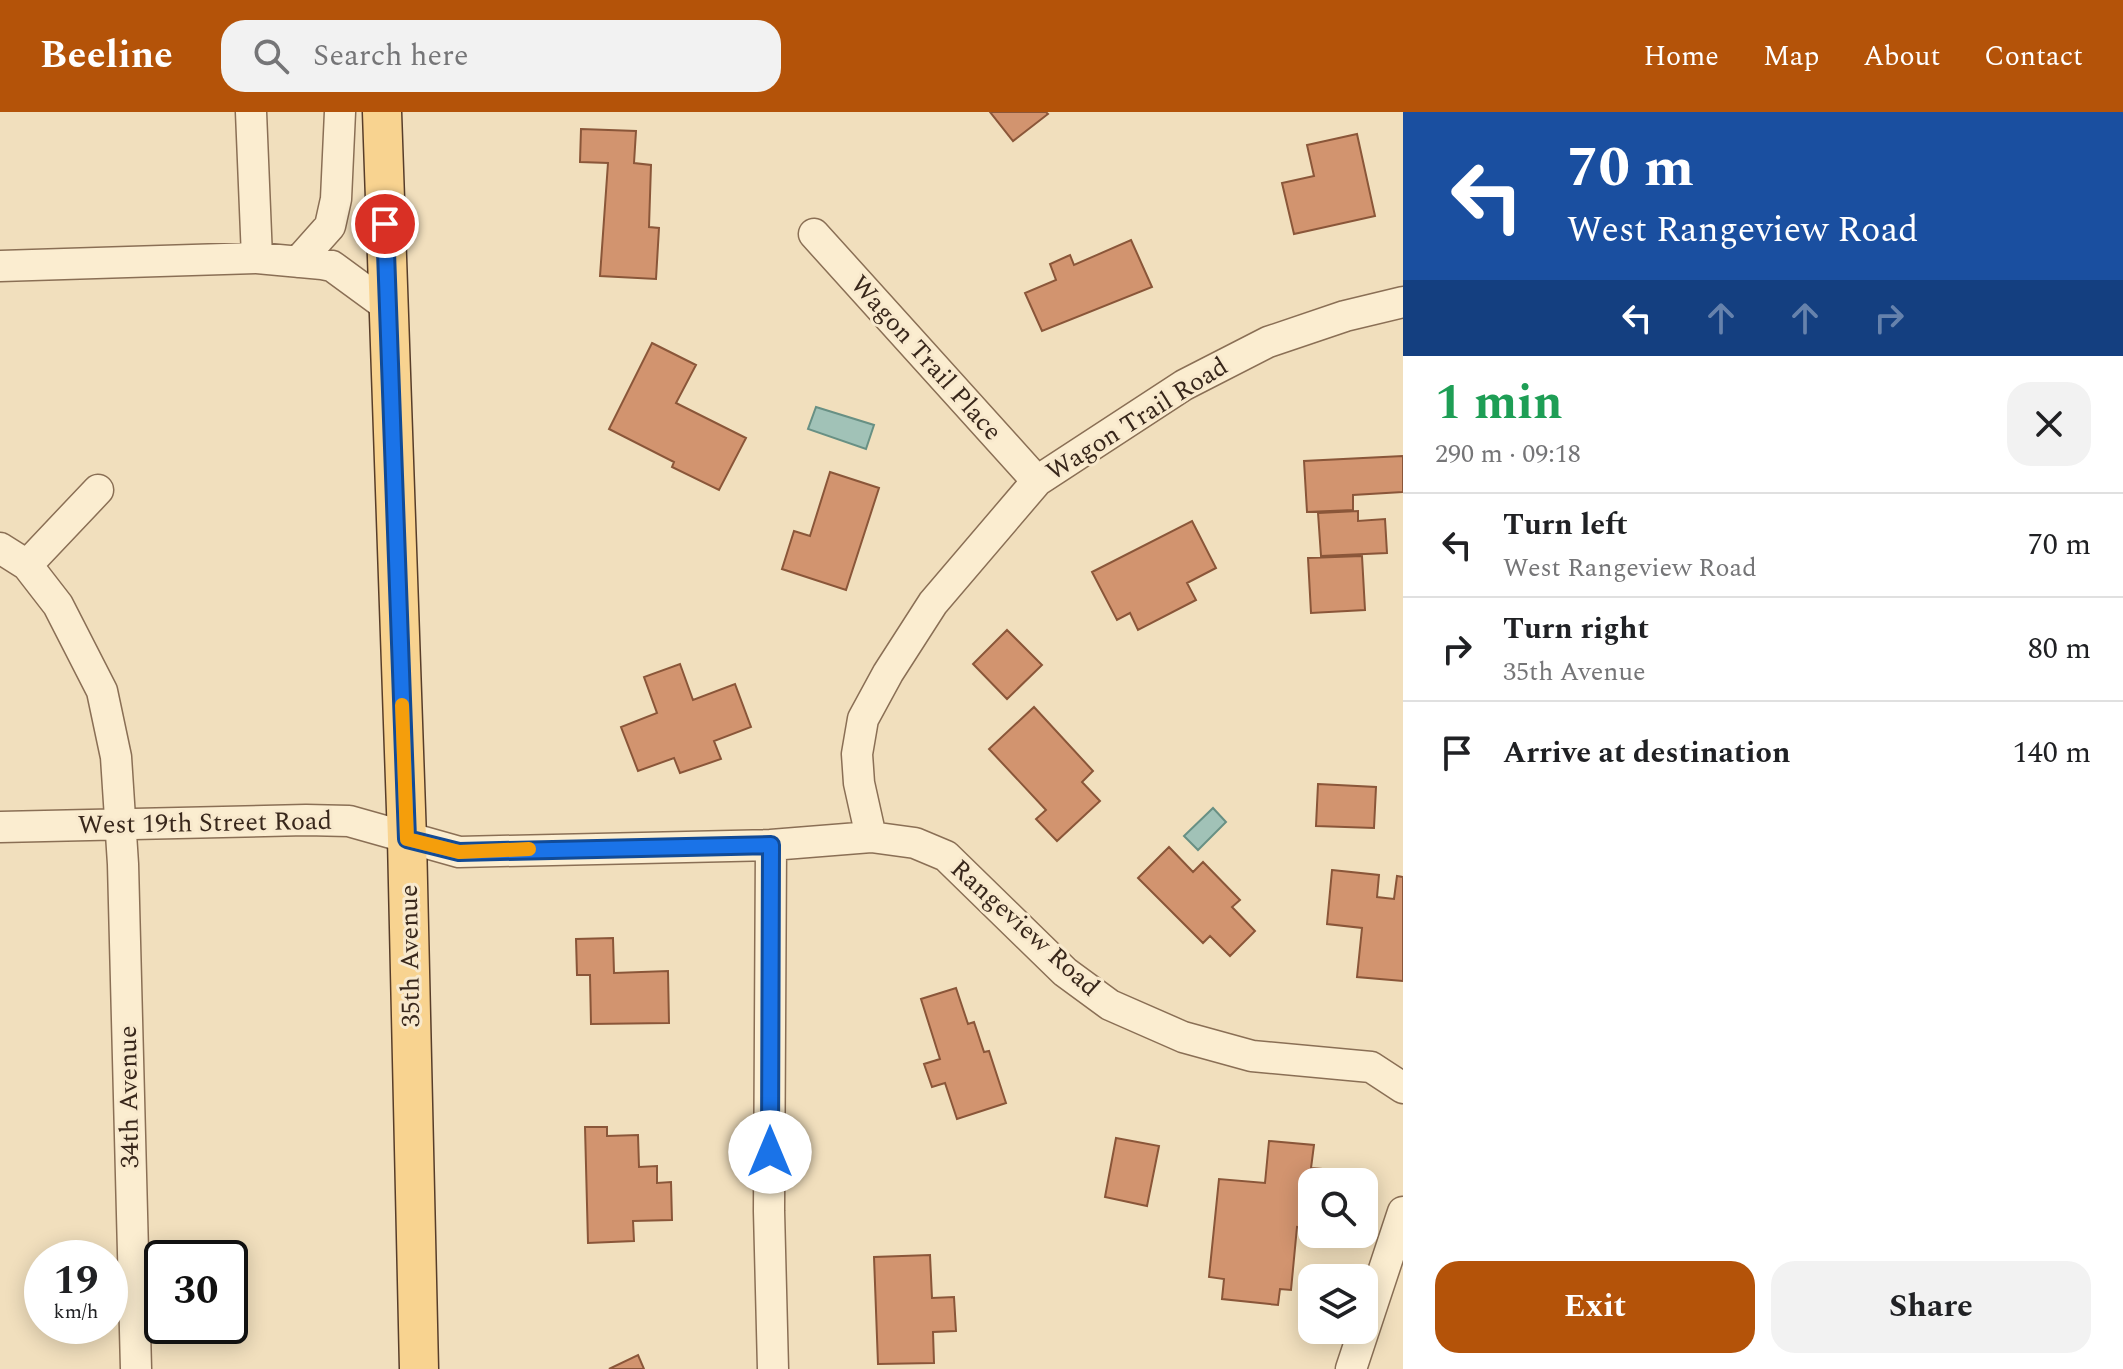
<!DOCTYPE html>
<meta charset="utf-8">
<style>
:root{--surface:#fff;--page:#f2f2f2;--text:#202124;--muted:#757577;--line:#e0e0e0;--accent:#b45309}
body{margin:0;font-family:Spectral,serif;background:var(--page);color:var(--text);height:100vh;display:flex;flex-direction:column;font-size:30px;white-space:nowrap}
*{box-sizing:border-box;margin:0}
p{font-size:26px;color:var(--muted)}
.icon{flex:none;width:44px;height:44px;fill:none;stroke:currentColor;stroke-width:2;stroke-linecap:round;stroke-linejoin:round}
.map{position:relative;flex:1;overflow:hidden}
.drawer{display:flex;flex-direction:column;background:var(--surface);width:720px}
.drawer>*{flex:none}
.banner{background:#1a4fa0;color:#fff;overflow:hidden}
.buttons{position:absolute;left:1298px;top:1056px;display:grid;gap:16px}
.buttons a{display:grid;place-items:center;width:80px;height:80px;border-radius:16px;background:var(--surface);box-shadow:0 4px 20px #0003;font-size:40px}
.speed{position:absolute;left:24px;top:1128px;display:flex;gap:16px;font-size:40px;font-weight:700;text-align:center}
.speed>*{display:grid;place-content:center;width:104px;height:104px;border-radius:50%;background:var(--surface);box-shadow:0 4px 20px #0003;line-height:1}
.speed small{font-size:20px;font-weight:400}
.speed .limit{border:4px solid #111;border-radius:12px;background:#fff;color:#111}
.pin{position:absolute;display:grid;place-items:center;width:68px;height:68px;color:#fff;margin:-34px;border:4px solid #fff;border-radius:50%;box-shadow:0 2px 8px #0007}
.me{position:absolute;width:88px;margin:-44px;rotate:0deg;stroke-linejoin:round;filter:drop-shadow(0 0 6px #0008)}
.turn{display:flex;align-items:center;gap:28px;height:168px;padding:0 32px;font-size:36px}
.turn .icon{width:104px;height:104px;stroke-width:2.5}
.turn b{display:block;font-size:56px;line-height:68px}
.lanes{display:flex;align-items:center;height:76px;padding:0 32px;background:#0003;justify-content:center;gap:40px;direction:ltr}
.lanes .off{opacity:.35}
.round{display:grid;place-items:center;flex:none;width:84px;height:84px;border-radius:24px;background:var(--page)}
.head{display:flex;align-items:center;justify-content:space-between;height:136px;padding:0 32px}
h1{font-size:48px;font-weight:700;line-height:60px;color:#1e9e55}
.action{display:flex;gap:16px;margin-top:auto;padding:16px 32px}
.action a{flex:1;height:92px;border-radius:24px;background:var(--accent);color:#fff;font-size:32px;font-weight:700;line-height:92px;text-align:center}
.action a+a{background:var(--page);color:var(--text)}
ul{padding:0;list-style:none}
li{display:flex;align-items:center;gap:24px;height:104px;padding:0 32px;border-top:2px solid var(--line)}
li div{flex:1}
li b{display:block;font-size:30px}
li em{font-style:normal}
header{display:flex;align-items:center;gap:48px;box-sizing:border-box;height:112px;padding:0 40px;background:var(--accent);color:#fff}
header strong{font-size:38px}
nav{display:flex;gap:44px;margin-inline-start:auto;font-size:28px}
.search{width:560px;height:72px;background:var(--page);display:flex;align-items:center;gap:20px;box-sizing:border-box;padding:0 28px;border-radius:24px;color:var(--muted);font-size:30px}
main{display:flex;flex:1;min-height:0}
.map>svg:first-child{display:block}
.water{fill:#a1c2b7;stroke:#689084;stroke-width:2}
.building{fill:#d2946f;stroke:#8a5639;stroke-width:2}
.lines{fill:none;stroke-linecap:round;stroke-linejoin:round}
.minor-casing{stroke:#8a6f55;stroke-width:33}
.major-casing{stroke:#573d2a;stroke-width:41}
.minor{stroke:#fbedd0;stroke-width:30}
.major{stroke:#f8d390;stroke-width:38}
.route-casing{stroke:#114b97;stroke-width:20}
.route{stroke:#1a73e8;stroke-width:14}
.slow{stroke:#f59e0b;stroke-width:14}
.labels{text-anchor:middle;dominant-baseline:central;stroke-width:6;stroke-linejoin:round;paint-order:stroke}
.street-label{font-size:26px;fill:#38271b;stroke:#f8e9cd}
</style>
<header>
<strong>Beeline</strong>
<div class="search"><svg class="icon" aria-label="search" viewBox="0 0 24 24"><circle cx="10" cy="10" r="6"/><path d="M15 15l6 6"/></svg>Search here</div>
<nav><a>Home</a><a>Map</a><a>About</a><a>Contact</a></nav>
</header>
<main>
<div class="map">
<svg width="1403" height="1257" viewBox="0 0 1403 1257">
<rect width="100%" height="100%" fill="#f1dfbd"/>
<path class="water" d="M816 295 874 313 866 337 808 317Z
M1213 696 1226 710 1198 738 1184 724Z"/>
<path class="building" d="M990 0H1046L1048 2 1013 29Z
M581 17 636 19 634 51 651 53 649 115 659 116 656 167 600 164 608 51 580 50Z
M1357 22 1375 104 1294 122 1282 71 1314 64 1307 33Z
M1131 128 1152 175 1042 219 1025 181 1056 168 1050 152 1070 143 1074 153Z
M652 231 696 253 676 291 746 326 719 378 672 355 674 350 609 317Z
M1403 344V380L1353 383V398L1307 400 1304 349Z
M830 360 879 376 846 478 782 457 794 419 810 424Z
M1358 399V409L1385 407 1387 441 1321 444 1318 401Z
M1192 409 1216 456 1187 471 1196 488 1138 518 1130 501 1117 508 1092 460Z
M1362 444 1365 498 1311 501 1308 446Z
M1007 518 1042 553 1007 587 973 552Z
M680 552 693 588 735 572 751 615 714 629 721 647 680 661 674 646 638 659 621 615 657 601 644 565Z
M1034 595 1093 659 1082 670 1100 689 1057 729 1036 707 1046 698 989 637Z
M1318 672 1376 675 1374 716 1316 714Z
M1169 735 1193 760 1203 750 1240 788 1232 795 1255 819 1230 844 1210 824 1203 831 1138 766Z
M1332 758 1379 763 1377 785 1394 787 1397 764 1403 765V869L1357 865 1362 816 1327 812Z
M613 826 614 861 668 859 669 911 591 912 590 863H577L576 827Z
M956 876 968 912 974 910 984 940 989 939 1006 991 957 1007 945 971 932 975 924 952 940 947 921 887Z
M585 1015H607V1024L638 1023 639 1055 657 1054V1071L671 1070 672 1108 633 1109 634 1129 588 1131Z
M1116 1026 1159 1034 1147 1094 1105 1085Z
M1269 1029 1314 1033 1311 1056 1333 1058 1332 1070H1312V1117L1297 1115 1291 1178 1280 1177 1278 1193 1222 1187 1224 1167 1209 1165 1219 1067 1265 1071Z
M930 1143 932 1186 954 1185 956 1219 933 1220 934 1251 878 1252 874 1145Z
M638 1243 644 1257H609Z"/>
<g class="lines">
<g class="minor-casing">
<path id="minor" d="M251 0 257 146
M814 122 1037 369
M298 150 330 114 336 87 340 0
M0 154 257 146 322 152 332 154 388 195
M0 436 27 453 58 493 102 579 116 645 123 752 136 1257
M27 453 98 378
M0 715 306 708 349 709 459 740 771 733
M871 725 859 671 857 642 863 607 888 561 933 491 1037 369 1184 273 1268 230 1345 204 1403 190
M773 1257 769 1099 771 733 871 725 915 731 946 744 1065 860 1110 893 1183 925 1252 944 1371 955 1403 976
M1351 1257 1403 1100"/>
</g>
<g class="major-casing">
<path id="major" d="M382 0 407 727 419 1257"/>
</g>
<use href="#minor" class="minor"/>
<use href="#major" class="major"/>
</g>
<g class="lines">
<g class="route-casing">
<path id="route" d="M385 112 407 727 459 740 771 733 770 1040"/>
</g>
<use href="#route" class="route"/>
<path class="slow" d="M402 593 407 727 459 740 529 737"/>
</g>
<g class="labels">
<g class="street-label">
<text transform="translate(926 246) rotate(48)">Wagon Trail Place</text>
<text transform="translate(1137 307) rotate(-32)">Wagon Trail Road</text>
<text transform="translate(205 711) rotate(-1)">West 19th Street Road</text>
<text transform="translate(1025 816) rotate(42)">Rangeview Road</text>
<text transform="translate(410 844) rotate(-91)">35th Avenue</text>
<text transform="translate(129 985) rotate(-91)">34th Avenue</text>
</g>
</g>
</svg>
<div class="buttons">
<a><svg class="icon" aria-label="search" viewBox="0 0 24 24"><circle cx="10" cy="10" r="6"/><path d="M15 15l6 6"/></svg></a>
<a><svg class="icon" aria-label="layers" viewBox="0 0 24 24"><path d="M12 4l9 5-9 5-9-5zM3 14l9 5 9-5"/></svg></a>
</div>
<div class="speed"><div>19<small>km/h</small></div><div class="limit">30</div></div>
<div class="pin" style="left:385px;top:112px;background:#d93025"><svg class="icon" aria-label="arrive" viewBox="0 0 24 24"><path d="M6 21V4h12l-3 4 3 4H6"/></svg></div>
<svg class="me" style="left:770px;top:1040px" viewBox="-20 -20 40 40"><circle r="19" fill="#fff"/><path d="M0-13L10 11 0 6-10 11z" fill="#1a73e8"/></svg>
</div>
<section class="drawer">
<div class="banner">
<div class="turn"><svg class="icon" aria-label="left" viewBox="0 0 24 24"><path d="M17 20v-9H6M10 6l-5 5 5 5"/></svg><div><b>70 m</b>West Rangeview Road</div></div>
<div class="lanes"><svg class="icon" aria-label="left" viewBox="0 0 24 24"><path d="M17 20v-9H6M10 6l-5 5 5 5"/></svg><svg class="icon off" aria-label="ahead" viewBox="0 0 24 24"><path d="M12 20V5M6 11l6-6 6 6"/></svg><svg class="icon off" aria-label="ahead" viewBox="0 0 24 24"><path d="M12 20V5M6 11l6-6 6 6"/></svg><svg class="icon off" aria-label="right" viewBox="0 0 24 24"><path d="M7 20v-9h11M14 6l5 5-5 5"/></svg></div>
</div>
<div class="head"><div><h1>1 min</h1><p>290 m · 09:18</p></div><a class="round"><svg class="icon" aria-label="close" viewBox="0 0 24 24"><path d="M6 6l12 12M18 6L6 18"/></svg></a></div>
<ul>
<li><svg class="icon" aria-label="left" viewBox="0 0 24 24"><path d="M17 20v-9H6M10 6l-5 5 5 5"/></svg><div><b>Turn left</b><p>West Rangeview Road</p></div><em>70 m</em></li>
<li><svg class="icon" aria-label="right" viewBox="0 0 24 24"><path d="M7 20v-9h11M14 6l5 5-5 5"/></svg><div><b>Turn right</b><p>35th Avenue</p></div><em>80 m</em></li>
<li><svg class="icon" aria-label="arrive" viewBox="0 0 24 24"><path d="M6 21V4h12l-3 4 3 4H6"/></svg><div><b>Arrive at destination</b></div><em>140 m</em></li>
</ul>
<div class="action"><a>Exit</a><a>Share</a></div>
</section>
</main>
